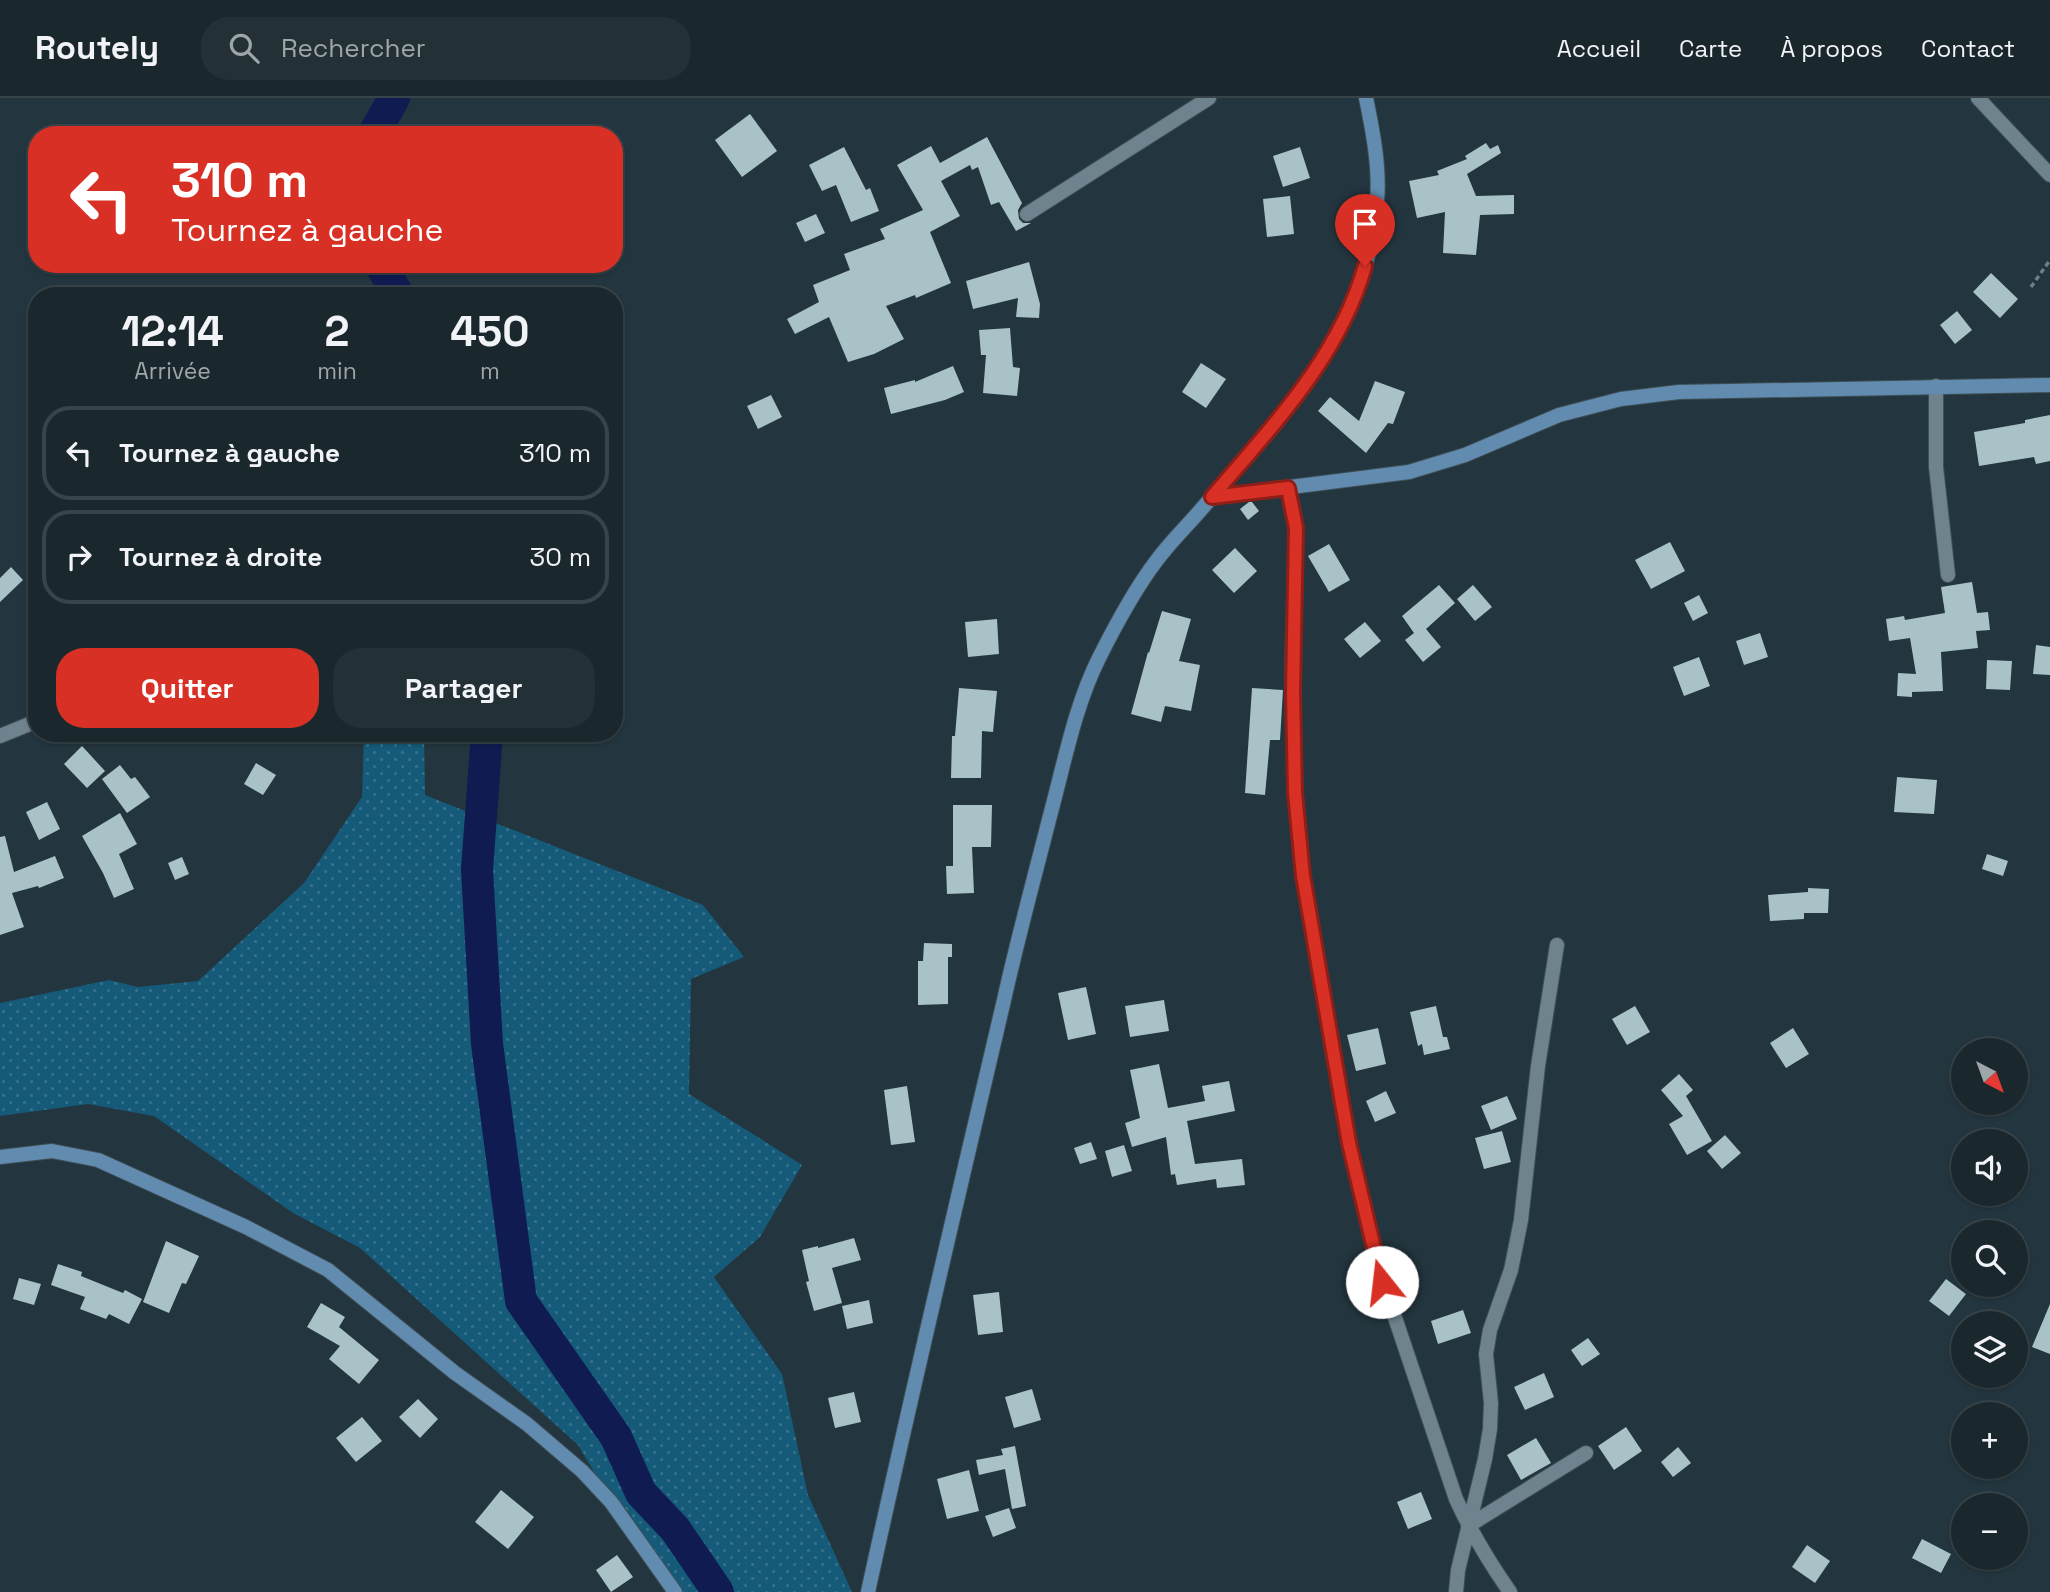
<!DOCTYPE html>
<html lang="fr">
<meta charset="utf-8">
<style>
:root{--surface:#1a282e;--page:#233036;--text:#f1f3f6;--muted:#9fa6aa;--line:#38444a;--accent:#d93025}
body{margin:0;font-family:"Space Grotesk",sans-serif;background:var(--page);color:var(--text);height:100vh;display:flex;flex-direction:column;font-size:26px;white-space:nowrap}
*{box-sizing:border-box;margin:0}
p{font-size:23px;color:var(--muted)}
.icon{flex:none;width:38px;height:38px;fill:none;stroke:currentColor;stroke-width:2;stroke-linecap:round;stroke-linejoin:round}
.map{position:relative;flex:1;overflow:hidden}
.sheet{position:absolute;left:28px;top:189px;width:595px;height:455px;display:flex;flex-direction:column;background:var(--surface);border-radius:28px;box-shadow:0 2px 5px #0004,0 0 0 2px var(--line)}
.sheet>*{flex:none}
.banner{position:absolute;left:28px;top:28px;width:595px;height:147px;border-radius:28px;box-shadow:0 2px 5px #0004,0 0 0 2px var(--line);background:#d93025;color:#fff;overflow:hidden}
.needle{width:46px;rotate:139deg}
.fabs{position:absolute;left:1951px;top:940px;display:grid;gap:14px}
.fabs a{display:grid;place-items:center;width:77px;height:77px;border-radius:50%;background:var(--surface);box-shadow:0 2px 5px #0004,0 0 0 2px var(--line);font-size:35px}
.pin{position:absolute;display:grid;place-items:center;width:60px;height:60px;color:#fff;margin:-72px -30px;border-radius:50% 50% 50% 0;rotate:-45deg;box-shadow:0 0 7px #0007}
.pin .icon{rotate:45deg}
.me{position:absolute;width:77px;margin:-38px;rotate:344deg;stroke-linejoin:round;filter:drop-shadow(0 0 5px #0008)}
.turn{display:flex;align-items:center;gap:24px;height:147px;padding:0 28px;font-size:32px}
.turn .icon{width:91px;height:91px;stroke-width:2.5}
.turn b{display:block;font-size:49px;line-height:60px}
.eta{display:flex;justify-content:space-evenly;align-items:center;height:119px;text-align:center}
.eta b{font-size:42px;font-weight:700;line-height:49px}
.action{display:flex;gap:14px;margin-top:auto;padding:14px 28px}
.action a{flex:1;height:80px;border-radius:28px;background:var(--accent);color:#fff;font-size:28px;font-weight:700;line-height:80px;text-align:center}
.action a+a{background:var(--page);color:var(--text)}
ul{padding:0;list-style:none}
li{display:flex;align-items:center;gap:21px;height:94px;margin:0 14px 10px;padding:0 14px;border:4px solid var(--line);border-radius:28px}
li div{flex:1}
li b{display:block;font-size:26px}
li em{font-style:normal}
header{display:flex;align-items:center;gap:42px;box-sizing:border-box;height:98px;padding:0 35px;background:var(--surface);border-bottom:2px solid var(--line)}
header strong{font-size:33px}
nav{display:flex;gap:38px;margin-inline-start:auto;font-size:24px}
.search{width:490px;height:63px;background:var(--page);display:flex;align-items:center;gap:18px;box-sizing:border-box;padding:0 24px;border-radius:28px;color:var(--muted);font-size:26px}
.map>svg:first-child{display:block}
.grass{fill:url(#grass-dots)}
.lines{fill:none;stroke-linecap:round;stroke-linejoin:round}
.river{stroke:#101b51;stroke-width:32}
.building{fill:#a8c2c8}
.street-casing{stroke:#405058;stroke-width:16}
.secondary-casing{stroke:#405058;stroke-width:16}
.path{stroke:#6f7e86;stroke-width:3.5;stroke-dasharray:5 3.5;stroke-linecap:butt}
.street{stroke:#6f838e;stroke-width:14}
.secondary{stroke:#618cb0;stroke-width:14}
.route-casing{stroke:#8d1f18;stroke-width:18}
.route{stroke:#d93025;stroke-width:12}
</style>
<header>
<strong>Routely</strong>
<div class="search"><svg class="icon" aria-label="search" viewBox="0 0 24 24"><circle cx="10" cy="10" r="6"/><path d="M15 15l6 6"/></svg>Rechercher</div>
<nav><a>Accueil</a><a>Carte</a><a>À propos</a><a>Contact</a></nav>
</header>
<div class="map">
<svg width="2050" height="1494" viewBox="0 0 2050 1494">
<defs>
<pattern id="grass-dots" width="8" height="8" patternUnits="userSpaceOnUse" patternTransform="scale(1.75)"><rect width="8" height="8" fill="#155a78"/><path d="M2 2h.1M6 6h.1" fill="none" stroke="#36718b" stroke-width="1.8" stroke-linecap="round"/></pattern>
</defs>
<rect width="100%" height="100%" fill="#23353e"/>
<path class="grass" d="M364 635H424L425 697 703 807 744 859 691 881 689 996 802 1067 760 1139 714 1179 782 1276 808 1397 852 1494H665L578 1347 360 1150 293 1115 154 1018 88 1006 0 1018V905L109 882 138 889 198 883 304 785 362 699Z"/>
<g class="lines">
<path class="river" d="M373 37 394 0
M380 166 399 198
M487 635 477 772 487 946 521 1203 616 1339 641 1395 675 1431 718 1494"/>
</g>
<path class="building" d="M750 16 777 53 742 79 715 42Z
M987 39 1022 105 1018 112 1019 121 1023 125H1031L1016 133 999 104 991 107 978 69 972 72 970 67 941 83 960 118 930 134 951 185 916 200 915 197 886 208 904 241 874 256 848 264 829 219 795 236 787 221 819 204 813 187 850 172 844 156 885 141 880 131 923 112 897 67 931 48 940 65Z
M1486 45 1490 51 1498 47 1501 55 1467 76 1476 98 1514 97V116L1480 117 1476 157 1443 155 1445 114 1417 120 1409 83 1439 77 1437 73 1467 61 1465 58Z
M844 49 866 92 870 90 879 113 851 124 836 87 822 93 809 67Z
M1300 49 1310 80 1283 89 1273 58Z
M1290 98 1294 136 1267 139 1263 101Z
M816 116 825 135 805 144 796 125Z
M1029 164 1040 206 1039 220 1016 219 1018 200 973 211 966 183Z
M1991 175 2018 201 2000 220 1973 194Z
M1957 213 1972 232 1955 246 1940 227Z
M1010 230 1013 269 1020 270 1017 298 983 295 986 257H981L979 232Z
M1201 265 1226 281 1206 310 1182 294Z
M953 268 964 294 945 302 891 316 884 290 915 282V284Z
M1375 283 1405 294 1393 326 1388 325 1366 355 1318 313 1330 299 1359 323Z
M771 297 782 319 758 331 747 308Z
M2050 317V363L2036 366 2034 359 1979 368 1974 334 2025 325V322Z
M1249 404H1252L1259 413 1248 422 1240 411Z
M1670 444 1685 473 1651 491 1635 462Z
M1329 446 1350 482 1329 494 1308 458Z
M1235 450 1257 473 1234 495 1212 472Z
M11 469 23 482 0 504V480Z
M1972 484 1977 515 1988 514 1990 532 1976 533 1978 550 1941 554 1943 593 1912 594V599L1897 598 1898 575 1916 576 1910 540 1889 543 1886 521 1904 518 1905 522 1945 515 1941 489Z
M1439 487 1455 505 1426 531 1441 549 1423 564 1405 542 1414 535 1402 518Z
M1473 487 1492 509 1475 523 1457 501Z
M1699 497 1708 515 1693 523 1684 505Z
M1162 513 1191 521 1179 563 1200 567 1191 613 1165 608 1161 624 1131 616 1148 554 1149 555Z
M997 521 999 556 968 559 965 524Z
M1365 524 1381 543 1360 560 1344 541Z
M1760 535 1768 559 1744 567 1736 543Z
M2036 547 2050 549V577L2033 576Z
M1699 559 1710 588 1684 598 1673 569Z
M1987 562 2012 563 2010 592 1986 591Z
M959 590 997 593 993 634 982 633 981 680H951L952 638H955Z
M1252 590 1283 592 1280 642H1270L1265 697 1245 695Z
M82 648 105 673 87 690 64 666Z
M256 665 276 677 263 697 244 686Z
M120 667 131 681 135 679 150 699 127 715 102 681Z
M1897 679 1937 682 1934 716 1894 714Z
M47 704 60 731 39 742 26 714Z
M953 707H992L991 749H972L974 795 947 796 946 768H953Z
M120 715 137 746 119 756 134 791 114 800 103 775 82 738Z
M5 738 14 774 55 758 64 780 39 790 38 788 12 795 24 829 0 837V739Z
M1987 756 2008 763 2003 778 1982 771Z
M182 759 189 776 175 782 168 765Z
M1808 790 1829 791 1828 815H1804V821L1770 823 1768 797 1808 794Z
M924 845 952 846V859H948V906L918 907V863H923Z
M1086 889 1096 936 1068 942 1058 895Z
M1164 902 1169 933 1130 939 1125 908Z
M1436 908 1443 939H1447L1450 951 1424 957 1422 946 1418 948 1410 914Z
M1635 908 1650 934 1627 947 1612 921Z
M1378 930 1386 966 1356 973 1347 937Z
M1793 930 1809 956 1786 970 1770 945Z
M1159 966 1168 1010 1205 1003 1202 988 1229 983 1235 1013 1187 1023 1195 1066 1242 1061 1245 1087 1217 1090 1216 1081 1177 1087 1175 1076 1171 1077 1166 1039 1132 1049 1125 1025 1140 1020 1130 972Z
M1679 976 1693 992 1686 998 1712 1043 1687 1057 1669 1026 1683 1018 1661 992Z
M907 988 915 1044 891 1047 884 992Z
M1386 993 1396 1015 1375 1024 1366 1003Z
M1507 998 1517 1021 1491 1032 1481 1008Z
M1502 1033 1511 1064 1484 1071 1475 1040Z
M1725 1037 1741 1055 1722 1071 1707 1053Z
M1091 1044 1097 1061 1080 1066 1074 1050Z
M1124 1047 1132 1073 1112 1079 1105 1053Z
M854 1140 861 1162 832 1170 842 1205 814 1213 806 1184 809 1183 802 1152 818 1148V1150Z
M166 1143 199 1158 186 1186 182 1185 169 1215 143 1204Z
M58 1166 82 1174 81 1178 123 1195 125 1192 142 1201 129 1226 109 1216 106 1221 80 1211 85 1199 51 1187Z
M19 1180 41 1186 34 1207 13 1201Z
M1946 1181 1966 1196 1949 1218 1929 1203Z
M999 1194 1003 1234 978 1237 973 1197Z
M869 1202 873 1225 847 1231 842 1208Z
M321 1205 345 1219 339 1229 379 1262 359 1286 329 1261 340 1248 307 1229Z
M2050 1206V1256L2032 1249Z
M1463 1212 1471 1235 1438 1246 1431 1223Z
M1588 1240 1600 1256 1582 1268 1571 1252Z
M1544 1275 1554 1299 1525 1312 1514 1289Z
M1032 1291 1041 1322 1014 1330 1005 1299Z
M854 1294 861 1324 835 1330 828 1300Z
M418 1301 438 1321 420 1340 399 1319Z
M362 1319 382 1343 356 1364 336 1340Z
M1626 1329 1642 1353 1614 1372 1598 1348Z
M1536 1340 1551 1365 1521 1382 1507 1357Z
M1015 1348 1026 1408 1012 1411 1005 1371 979 1377 976 1362 1003 1357 1001 1351Z
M1678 1349 1691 1365 1673 1379 1661 1364Z
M969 1372 979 1413 947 1421 937 1381Z
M501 1392 534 1419 508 1451 475 1424Z
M1421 1394 1432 1421 1408 1431 1397 1404Z
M1009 1410 1016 1430 993 1439 985 1418Z
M1922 1441 1951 1456 1941 1475 1912 1460Z
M1807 1447 1830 1463 1815 1485 1792 1469Z
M617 1457 633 1479 611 1494 596 1472Z"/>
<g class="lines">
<g class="street-casing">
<path id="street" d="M1978 0 2050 77
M1027 116 1209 0
M1936 288V369L1948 477
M1288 390 1296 430 1292 569 1295 696 1303 778 1349 1045 1376 1163 1456 1401C1471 1434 1489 1464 1510 1494
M0 638 37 623
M1468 1428 1586 1355
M1456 1494 1458 1472 1485 1361 1490 1331 1491 1305 1486 1256 1490 1232 1511 1172 1521 1122 1538 968 1557 847"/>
</g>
<g class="secondary-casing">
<path id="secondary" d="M1212 399 1409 374 1465 357 1559 317 1621 301 1679 294 2050 287
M0 1059 52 1053 98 1062 246 1129 328 1172 455 1275 527 1326 582 1373 611 1404 675 1494
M868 1494C911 1296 958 1099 1004 902 1018 839 1035 777 1051 714 1065 662 1075 608 1099 560 1116 526 1134 492 1157 462 1171 443 1189 426 1205 407 1286 315 1366 234 1377 104 1380 70 1373 34 1366 0"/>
</g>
<path class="path" d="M2031 189 2050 162"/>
<use href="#street" class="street"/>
<use href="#secondary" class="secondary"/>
</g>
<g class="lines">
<g class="route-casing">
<path id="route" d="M1365 168C1339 260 1272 328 1212 399L1288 390 1296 430 1293 594 1295 695 1303 778 1349 1045 1382 1184"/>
</g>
<use href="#route" class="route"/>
</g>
</svg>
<div class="fabs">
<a><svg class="needle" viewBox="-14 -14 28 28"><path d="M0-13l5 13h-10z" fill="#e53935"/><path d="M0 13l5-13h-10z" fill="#9fa6aa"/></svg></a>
<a><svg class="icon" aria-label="sound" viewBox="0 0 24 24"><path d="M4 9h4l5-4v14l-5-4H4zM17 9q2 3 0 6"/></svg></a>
<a><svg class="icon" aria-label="search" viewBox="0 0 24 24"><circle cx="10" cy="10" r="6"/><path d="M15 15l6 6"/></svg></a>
<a><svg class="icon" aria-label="layers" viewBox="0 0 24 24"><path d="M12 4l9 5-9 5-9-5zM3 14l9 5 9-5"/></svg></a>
<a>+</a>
<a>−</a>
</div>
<div class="pin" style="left:1365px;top:168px;background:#d93025"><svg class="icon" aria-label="arrive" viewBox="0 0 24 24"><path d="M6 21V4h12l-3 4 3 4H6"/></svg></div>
<svg class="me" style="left:1382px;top:1184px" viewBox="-20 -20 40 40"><circle r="19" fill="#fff"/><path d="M0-13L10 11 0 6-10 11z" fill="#d93025"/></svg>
<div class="banner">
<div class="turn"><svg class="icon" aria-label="left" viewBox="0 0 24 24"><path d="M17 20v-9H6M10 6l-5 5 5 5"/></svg><div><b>310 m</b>Tournez à gauche</div></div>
</div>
<section class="sheet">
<div class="eta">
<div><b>12:14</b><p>Arrivée</p></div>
<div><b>2</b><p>min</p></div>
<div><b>450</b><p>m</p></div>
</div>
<ul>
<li><svg class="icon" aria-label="left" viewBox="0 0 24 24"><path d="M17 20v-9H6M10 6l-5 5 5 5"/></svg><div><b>Tournez à gauche</b></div><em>310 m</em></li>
<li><svg class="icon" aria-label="right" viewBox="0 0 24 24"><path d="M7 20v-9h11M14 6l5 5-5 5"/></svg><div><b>Tournez à droite</b></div><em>30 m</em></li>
</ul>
<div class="action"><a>Quitter</a><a>Partager</a></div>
</section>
</div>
